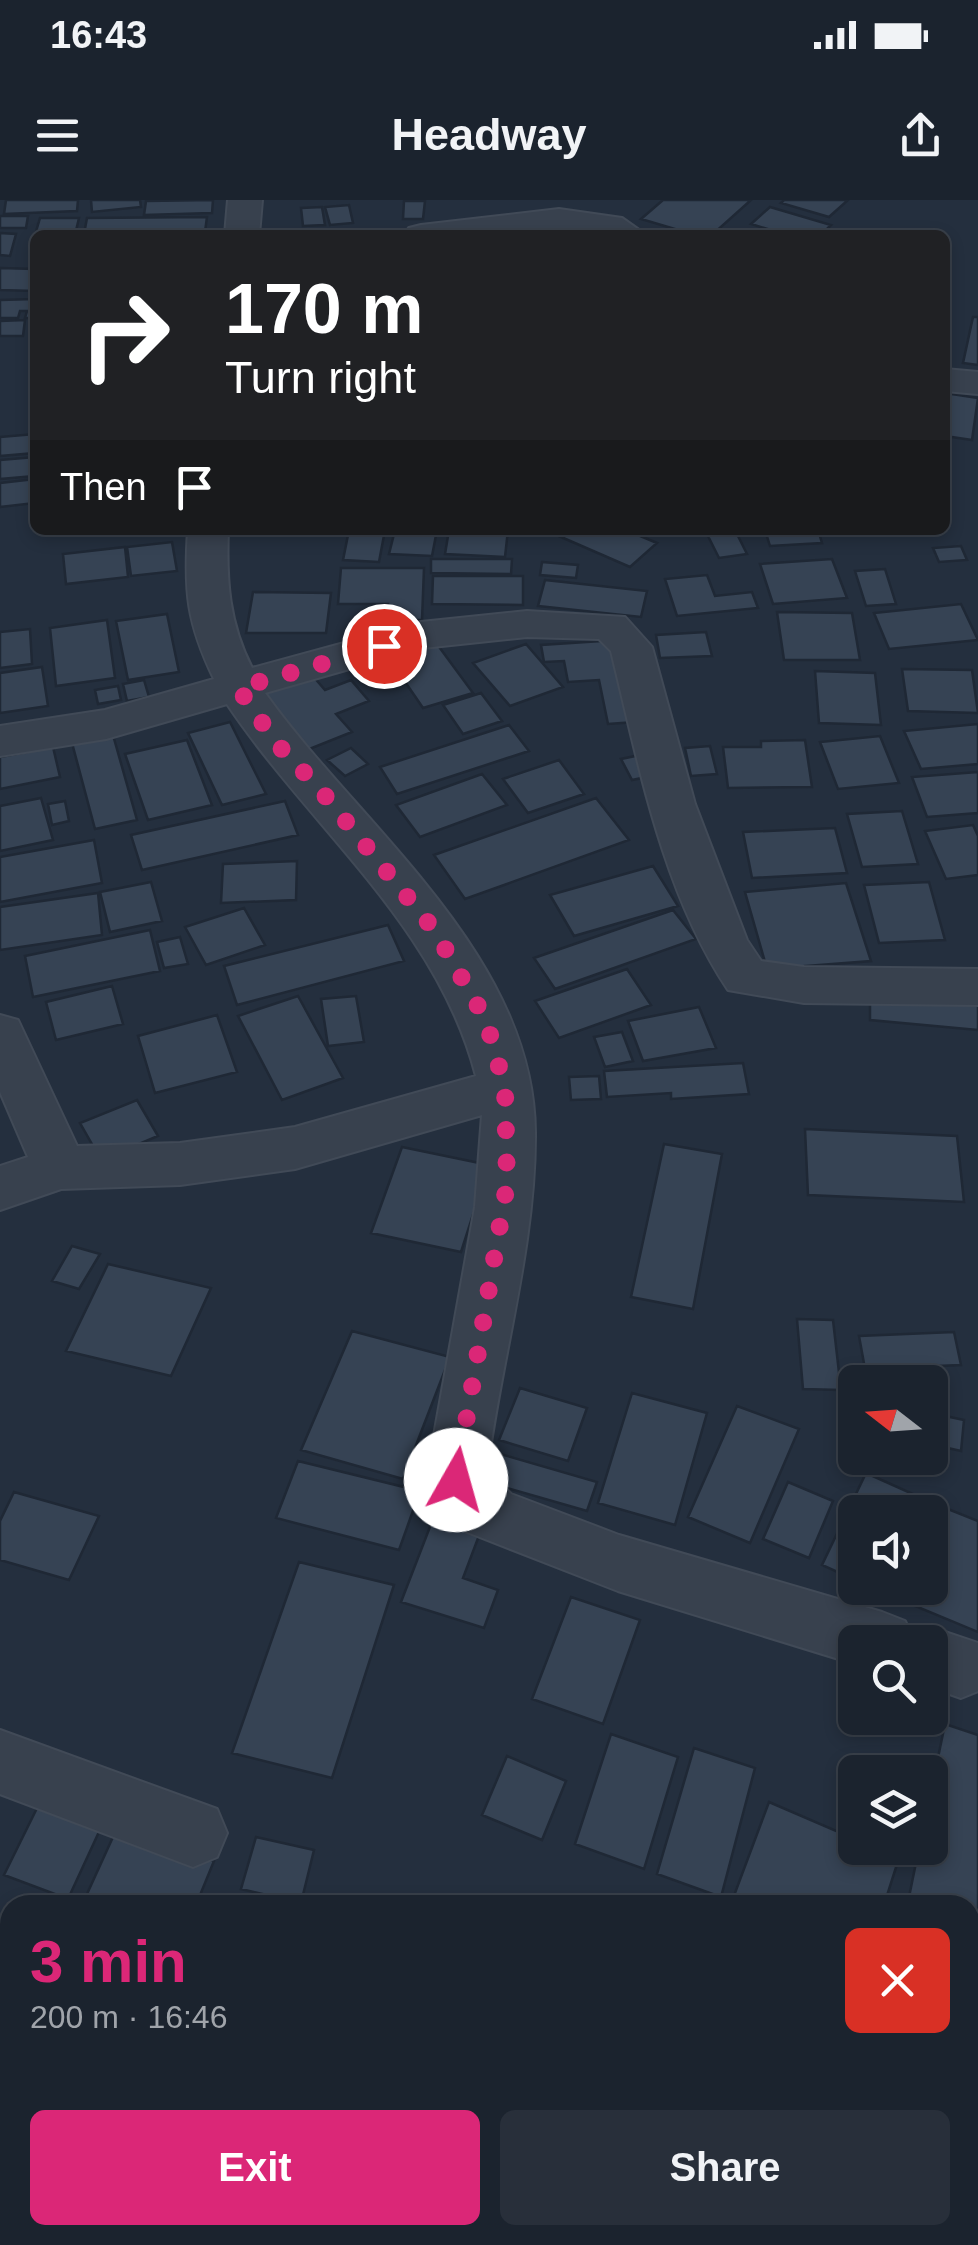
<!DOCTYPE html>
<meta charset="utf-8">
<style>
:root{--surface:#1b232e;--page:#282f3a;--text:#f1f3f6;--muted:#a0a4aa;--line:#39404a;--accent:#db2777}
body{margin:0;font-family:Helvetica,sans-serif;background:var(--page);color:var(--text);height:100vh;display:flex;flex-direction:column;font-size:38px;white-space:nowrap}
*{box-sizing:border-box;margin:0}
p{font-size:32px;color:var(--muted)}
.icon{flex:none;width:55px;height:55px;fill:none;stroke:currentColor;stroke-width:2;stroke-linecap:round;stroke-linejoin:round}
.map{position:relative;flex:1;overflow:hidden}
.side{position:absolute;left:0px;top:1695px;width:980px;height:350px;display:flex;flex-direction:column;background:var(--surface);border-radius:30px 30px 0 0;box-shadow:0 5px 15px #0003,0 0 0 2px var(--line)}
.side>*{flex:none}
.hud{position:absolute;left:30px;top:30px;width:920px;height:305px;border-radius:15px;box-shadow:0 5px 15px #0003,0 0 0 2px var(--line);background:#202124;color:#fff;overflow:hidden}
.needle{width:65px;rotate:287deg}
.tools{position:absolute;left:838px;top:1165px;display:grid;gap:20px}
.tools a{display:grid;place-items:center;width:110px;height:110px;border-radius:15px;background:var(--surface);box-shadow:0 5px 15px #0003,0 0 0 2px var(--line);font-size:50px}
.pin{position:absolute;display:grid;place-items:center;width:85px;height:85px;color:#fff;margin:-42px;border:5px solid #fff;border-radius:50%;box-shadow:0 2px 10px #0007}
.me{position:absolute;width:110px;margin:-55px;rotate:7deg;stroke-linejoin:round;filter:drop-shadow(0 0 8px #0008)}
.turn{display:flex;align-items:center;gap:35px;height:210px;padding:0 30px;font-size:45px}
.turn .icon{width:130px;height:130px;stroke-width:2.5}
.turn b{display:block;font-size:70px;line-height:85px}
.then{display:flex;align-items:center;height:95px;padding:0 30px;background:#0003;gap:20px;font-size:38px}
.round{display:grid;place-items:center;flex:none;width:105px;height:105px;border-radius:15px;background:var(--page)}
.head{display:flex;align-items:center;justify-content:space-between;height:170px;padding:0 30px}
h1{font-size:60px;font-weight:700;line-height:75px;color:var(--accent)}
.primary-button{display:flex;gap:20px;margin-top:auto;padding:20px 30px}
.primary-button a{flex:1;height:115px;border-radius:15px;background:var(--accent);color:#fff;font-size:40px;font-weight:700;line-height:115px;text-align:center}
.primary-button a+a{background:var(--page);color:var(--text)}
.status{display:flex;justify-content:space-between;align-items:center;height:70px;padding:0 50px;background:var(--surface);direction:ltr}
.status svg{height:28px;fill:currentColor}
header{display:flex;justify-content:space-between;align-items:center;height:130px;padding:0 30px;background:var(--surface);font-size:45px;font-weight:700}
.map>svg:first-child{display:block}
.building{fill:#364354;stroke:#1f2835;stroke-width:2.5}
.lines{fill:none;stroke-linecap:round;stroke-linejoin:round}
.minor-casing{stroke:#414a57;stroke-width:4}
.minor{fill:#38414e;fill-rule:evenodd}
.route{stroke:#db2777;stroke-width:18;stroke-dasharray:0 32.4}
</style>
<div class="status"><b>16:43</b><svg viewBox="0 0 49 12"><path d="M0 12V9h3v3zM5 12V6h3v6zM10 12V3h3v9zM15 12V0h3v12zM26 1h20v11H26zM47 4h2v5h-2z"/></svg></div>
<header><svg class="icon" aria-label="menu" viewBox="0 0 24 24"><path d="M4 6h16M4 12h16M4 18h16"/></svg>Headway<svg class="icon" aria-label="share" viewBox="0 0 24 24"><path d="M12 15V3M7 8l5-5 5 5M5 13v7h14v-7"/></svg></header>
<div class="map">
<svg width="978" height="2045" viewBox="0 0 978 2045">
<rect width="100%" height="100%" fill="#242f3e"/>
<path class="building" d="M6 0H78L77 11 4 14Z
M91 0H140L141 7 92 12Z
M213 0 212 13 144 15 146 1Z
M663 0H751L712 35H695L641 19Z
M784 0H848L829 17 781 3Z
M404 1H425L423 19H403Z
M349 5 353 23 330 25 325 7Z
M322 7 325 25 303 26 301 8Z
M770 7 831 25 821 35H787L751 24Z
M0 16H28L26 28H0Z
M207 17 205 32 84 34 87 18Z
M40 18H79L75 35H35Z
M0 33 16 34 10 56 0 55Z
M0 68 35 69V91L0 90Z
M35 99V118H25L27 111H20L18 118H0V100Z
M973 117H978V165L963 163Z
M25 120 23 136H0V121Z
M945 193 978 198 972 240 945 236Z
M35 234V253L0 256V237Z
M35 257V276L0 279V260Z
M35 279V303L0 307V283Z
M349 330H385L379 362 343 360Z
M395 330H437L432 356 389 354Z
M449 330H508L505 357 445 354Z
M545 330H626L657 343 630 367Z
M765 330H818L822 343 770 346Z
M736 332 747 354 719 358 708 336Z
M172 342 177 371 131 376 127 347Z
M961 346 967 360 939 362 933 348Z
M125 347 128 377 66 384 63 354Z
M431 359H512L511 374 431 373Z
M832 359 847 398 773 404 760 364Z
M542 362 578 365 576 378 540 375Z
M341 368H424L422 420H387L388 404H338Z
M885 369 896 404 866 406 855 371Z
M707 375 715 396 752 392 758 408 677 416 665 379Z
M433 376H523V405L432 404Z
M545 380 647 391 641 417 538 406Z
M253 392 331 393 326 433H246Z
M961 404 978 440 889 449 874 413Z
M777 412 852 413 860 460H784Z
M167 414 179 472 128 480 116 421Z
M107 420 115 478 56 486 50 428Z
M30 429 32 464 0 468V432Z
M706 432 712 456 660 458 656 435Z
M434 440 473 493 423 508 386 454Z
M617 440 635 522 608 524 599 480 568 482 564 461 544 462 541 445Z
M526 444 563 487 510 506 473 463Z
M42 467 48 506 0 513V473Z
M902 469 972 470 978 513 908 511Z
M815 471 875 473 881 525 819 523Z
M312 475 325 490 351 480 369 501 336 514 352 532 307 550 260 494Z
M144 480 149 497 127 501 123 484Z
M118 486 121 500 98 504 95 490Z
M481 493 502 521 463 534 443 505Z
M230 522 266 594 222 605 188 533Z
M978 524V564L921 569 904 531Z
M509 525 529 551 397 594 380 567Z
M113 535 137 620 95 629 72 543Z
M880 536 899 583 838 589 820 542Z
M187 540 212 605 148 620 125 554Z
M805 540 812 587 728 588 723 547H761V541Z
M710 546 717 574 691 576 685 548Z
M53 547 60 577 0 589V557Z
M351 548 368 564 345 576 327 560Z
M645 554 656 575 632 580 621 559Z
M559 560 584 594 528 613 503 579Z
M978 572V613L927 617 912 577Z
M482 574 507 605 420 637 396 605Z
M41 598 53 640 0 651V606Z
M596 598 629 640 465 699 434 655Z
M65 601 69 621 52 625 48 604Z
M285 601 298 635 142 670 131 635Z
M902 611 918 664 862 667 847 614Z
M973 625 978 636V675L946 679 925 631Z
M835 628 847 673 752 678 743 632Z
M94 640 102 683 0 702V657Z
M297 661 296 700 221 703 223 664Z
M653 666 678 706 574 736 550 695Z
M151 682 162 721 110 732 100 692Z
M929 682 945 740 879 743 864 685Z
M846 683 871 761 767 769 745 692Z
M98 693 102 735 0 750V707Z
M244 708 265 745 206 765 185 727Z
M673 710 696 739 555 789 534 758Z
M388 725 404 761 237 805 224 766Z
M150 730 160 771 33 797 25 756Z
M180 737 188 764 164 768 157 742Z
M627 769 651 805 559 838 535 801Z
M112 786 123 824 56 840 46 802Z
M870 793 978 802V830L870 820Z
M298 796 343 878 282 900 238 816Z
M356 796 364 842 328 846 321 799Z
M699 807 716 848 643 861 628 821Z
M217 815 237 872 155 893 138 836Z
M622 832 633 861 605 867 594 837Z
M743 863 749 894 671 899V893L607 897 604 871Z
M599 876 601 899 571 900 569 877Z
M137 900 158 936 101 960 80 923Z
M805 929 957 936 964 1002 808 995Z
M664 944 722 954 693 1109 631 1097Z
M402 947 489 965 461 1052 371 1033Z
M72 1046 100 1054 79 1089 52 1081Z
M108 1064 211 1088 171 1176 66 1151Z
M797 1119 833 1120 841 1190 803 1189Z
M352 1131 450 1157 403 1279 301 1250Z
M954 1132 961 1165 865 1169 859 1136Z
M520 1188 587 1208 568 1261 499 1240Z
M632 1193 707 1213 675 1325 598 1303Z
M737 1206 799 1229 750 1343 688 1317Z
M931 1213 964 1220 961 1251 930 1244Z
M497 1253 597 1282 587 1311 486 1282Z
M298 1261 420 1291 399 1350 276 1318Z
M866 1273 933 1303 928 1312H855V1380L822 1365Z
M788 1282 833 1301 809 1358 763 1339Z
M14 1292 99 1316 69 1380 0 1360V1321Z
M943 1307 978 1321V1432L908 1403 913 1388H930V1342Z
M433 1319 480 1333 463 1378 498 1390 484 1428 401 1402Z
M299 1362 394 1385 332 1578 232 1553Z
M571 1397 640 1420 603 1524 532 1499Z
M945 1524 978 1535V1721L970 1718V1705H932L909 1697 919 1648H930V1596Z
M611 1534 678 1557 644 1669 575 1644Z
M694 1548 755 1568 721 1697 657 1674Z
M507 1556 566 1581 542 1640 482 1615Z
M42 1598 104 1621 68 1699 4 1675Z
M769 1602 855 1639V1648H875L899 1658 884 1705H741L732 1701Z
M118 1626 214 1661 196 1705H82Z
M256 1637 314 1650 301 1703 241 1689Z
M670 2035H790L788 2045H668Z
M823 2035H904L903 2045H821Z
M915 2035H966L965 2045H914Z"/>
<g class="lines">
<g class="minor-casing">
<path id="minor" d="M228 0H262L259 35H225Z
M559 9 622 18 646 35 559 29 493 35H404L409 28 421 25Z
M945 169 978 172V194L945 191Z
M188 330H228C226 381 229 423 252 468L421 422 527 411 625 417 652 447 695 604 747 740 761 761 804 767 978 769V805L804 803 728 790C662 691 639 565 611 451L599 439 527 437 423 448 265 493C359 625 534 755 535 932 536 1045 501 1159 487 1271L511 1294 619 1335 882 1412 905 1421 911 1434 930 1427 978 1443V1491L961 1498 930 1487V1442H855V1464L618 1391 467 1332 435 1299 426 1280 475 1007 482 915 295 969 180 985 61 989 0 1010V966L28 957 0 892V815L18 820 77 946 180 943 295 927 476 876C437 725 311 629 227 504L106 539 0 556V526L105 510 214 479C187 423 184 392 188 330Z
M0 1530 217 1609 227 1633 217 1657 193 1667 0 1594Z
M0 1812 10 1816V1890L0 1886Z
M220 2035H304L308 2045H224Z"/>
</g>
<use href="#minor" class="minor"/>
</g>
<g class="lines">
<path class="route" d="M384 446 238 488 278 545 318 587 435 731 486 820 505 888 507 984 456 1280"/>
</g>
</svg>
<div class="tools">
<a><svg class="needle" viewBox="-14 -14 28 28"><path d="M0-13l5 13h-10z" fill="#e53935"/><path d="M0 13l5-13h-10z" fill="#a0a4aa"/></svg></a>
<a><svg class="icon" aria-label="sound" viewBox="0 0 24 24"><path d="M4 9h4l5-4v14l-5-4H4zM17 9q2 3 0 6"/></svg></a>
<a><svg class="icon" aria-label="search" viewBox="0 0 24 24"><circle cx="10" cy="10" r="6"/><path d="M15 15l6 6"/></svg></a>
<a><svg class="icon" aria-label="layers" viewBox="0 0 24 24"><path d="M12 4l9 5-9 5-9-5zM3 14l9 5 9-5"/></svg></a>
</div>
<div class="pin" style="left:384px;top:446px;background:#d93025"><svg class="icon" aria-label="arrive" viewBox="0 0 24 24"><path d="M6 21V4h12l-3 4 3 4H6"/></svg></div>
<svg class="me" style="left:456px;top:1280px" viewBox="-20 -20 40 40"><circle r="19" fill="#fff"/><path d="M0-13L10 11 0 6-10 11z" fill="#db2777"/></svg>
<div class="hud">
<div class="turn"><svg class="icon" aria-label="right" viewBox="0 0 24 24"><path d="M7 20v-9h11M14 6l5 5-5 5"/></svg><div><b>170 m</b>Turn right</div></div>
<div class="then">Then<svg class="icon" aria-label="arrive" viewBox="0 0 24 24"><path d="M6 21V4h12l-3 4 3 4H6"/></svg></div>
</div>
<section class="side">
<div class="head"><div><h1>3 min</h1><p>200 m · 16:46</p></div><a class="round" style="background:#d93025;color:#fff"><svg class="icon" aria-label="close" viewBox="0 0 24 24"><path d="M6 6l12 12M18 6L6 18"/></svg></a></div>
<div class="primary-button"><a>Exit</a><a>Share</a></div>
</section>
</div>
